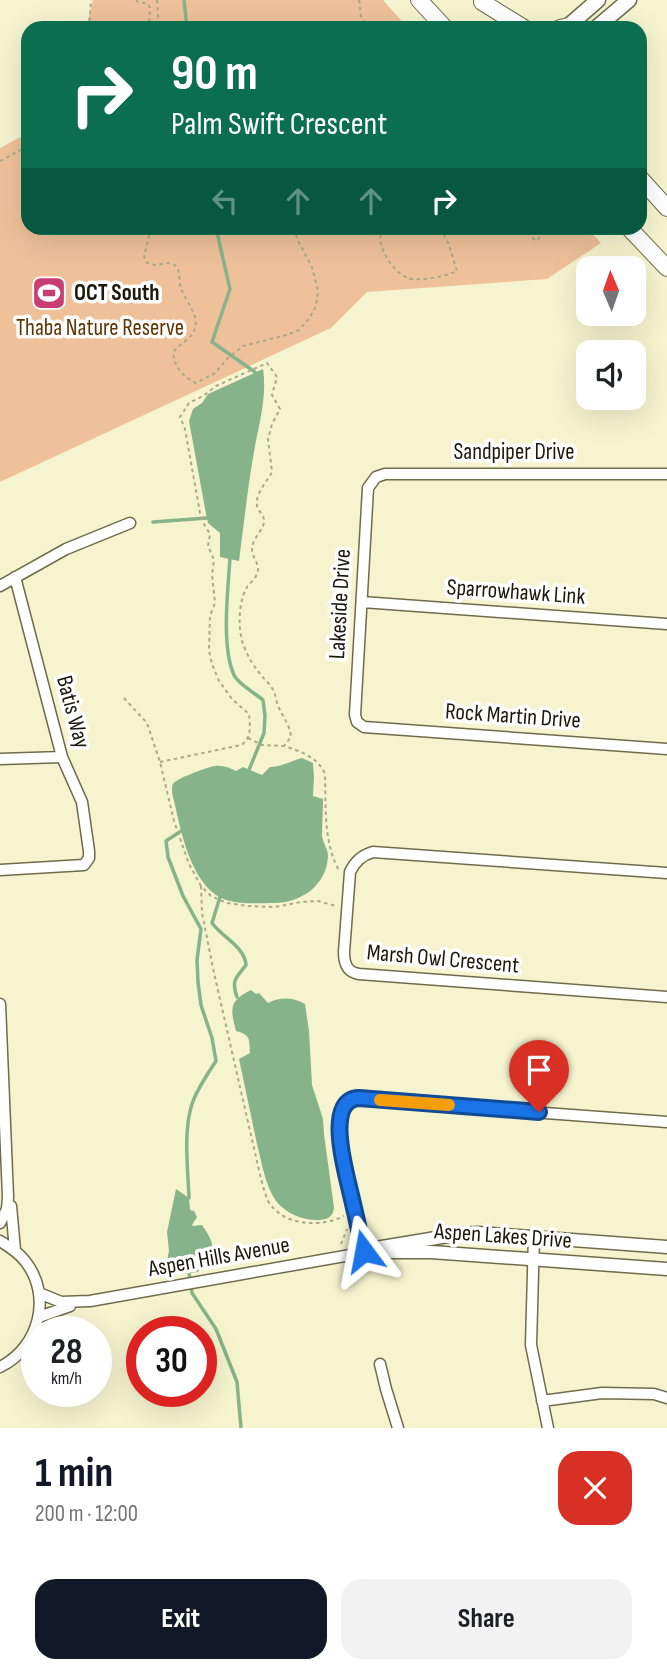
<!DOCTYPE html>
<meta charset="utf-8">
<style>
:root{--surface:#fff;--page:#f2f2f2;--text:#202124;--muted:#757577;--accent:#111827}
body{margin:0;font-family:"Sofia Sans Condensed",sans-serif;background:var(--page);color:var(--text);height:100vh;display:flex;flex-direction:column;font-size:26px;white-space:nowrap}
*{box-sizing:border-box;margin:0}
p{font-size:23px;color:var(--muted)}
.icon{flex:none;width:38px;height:38px;fill:none;stroke:currentColor;stroke-width:2;stroke-linecap:round;stroke-linejoin:round}
.map{position:relative;height:1428px;overflow:hidden}
.details{display:flex;flex-direction:column;background:var(--surface);flex:1}
.details>*{flex:none}
.banner{position:absolute;left:21px;top:21px;width:626px;height:214px;border-radius:21px;box-shadow:0 7px 28px #0002;background:#0b6e4f;color:#fff;overflow:hidden}
.needle{width:46px;rotate:358deg}
.tools{position:absolute;left:576px;top:256px;display:grid;gap:14px}
.tools a{display:grid;place-items:center;width:70px;height:70px;border-radius:14px;background:var(--surface);box-shadow:0 7px 28px #0002;font-size:35px}
.speed{position:absolute;left:21px;top:1316px;display:flex;gap:14px;font-size:35px;font-weight:700;text-align:center}
.speed>*{display:grid;place-content:center;width:91px;height:91px;border-radius:50%;background:var(--surface);box-shadow:0 7px 28px #0002;line-height:1}
.speed small{font-size:18px;font-weight:400}
.speed .limit{border:10px solid #d22;background:#fff;color:#111}
.pin{position:absolute;display:grid;place-items:center;width:60px;height:60px;color:#fff;margin:-72px -30px;border-radius:50% 50% 50% 0;rotate:-45deg;box-shadow:0 0 7px #0007}
.pin .icon{rotate:45deg}
.me{position:absolute;width:77px;margin:-38px;rotate:347deg;stroke-linejoin:round;filter:drop-shadow(0 0 5px #0008)}
.turn{display:flex;align-items:center;gap:24px;height:147px;padding:0 35px;font-size:32px}
.turn .icon{width:91px;height:91px;stroke-width:2.5}
.turn b{display:block;font-size:49px;line-height:60px}
.lanes{display:flex;align-items:center;height:66px;padding:0 35px;background:#0003;justify-content:center;gap:35px;direction:ltr}
.lanes .off{opacity:.35}
.round{display:grid;place-items:center;flex:none;width:74px;height:74px;border-radius:21px;background:var(--page)}
.overview{display:flex;align-items:center;justify-content:space-between;height:119px;padding:0 35px}
h1{font-size:42px;font-weight:700;line-height:52px;color:var(--accent)}
.primary-button{display:flex;gap:14px;margin-top:auto;padding:14px 35px}
.primary-button a{flex:1;height:80px;border-radius:21px;background:var(--accent);color:#fff;font-size:28px;font-weight:700;line-height:80px;text-align:center}
.primary-button a+a{background:var(--page);color:var(--text)}
.map>svg:first-child{display:block}
.green{fill:#eec19a}
.water{fill:#86b389}
.lines{fill:none;stroke-linecap:round;stroke-linejoin:round}
.stream{stroke:#86b389;stroke-width:3.5}
.minor-casing{stroke:#6e6c4b;stroke-width:13}
.tertiary-casing{stroke:#6e6c4b;stroke-width:15}
.secondary-casing{stroke:#6e6c4b;stroke-width:17}
.primary-casing{stroke:#6e6c4b;stroke-width:18}
.path{stroke:#aaa88c;stroke-width:2;stroke-dasharray:3.5 3.5;stroke-linecap:butt}
.minor{stroke:#fff;stroke-width:10}
.tertiary{stroke:#fff;stroke-width:12}
.secondary{stroke:#fff;stroke-width:14}
.primary{stroke:#fff;stroke-width:16}
.route-casing{stroke:#114b97;stroke-width:18}
.route{stroke:#1a73e8;stroke-width:12}
.slow{stroke:#f59e0b;stroke-width:12}
.labels{text-anchor:middle;dominant-baseline:central;stroke-width:7;stroke-linejoin:round;paint-order:stroke}
.poi-label{font-size:23px;font-weight:bold;fill:#1a190c;stroke:#fff;text-anchor:start}
.park-label{font-size:23px;fill:#5e3300;stroke:#fff}
.street-label{font-size:23px;fill:#1a190c;stroke:#fff}
</style>
<div class="map">
<svg width="667" height="1428" viewBox="0 0 667 1428">
<rect width="100%" height="100%" fill="#f6f4cf"/>
<path class="green" d="M93 0H383L408 28H86Z
M28 133V228H587L601 243 547 279 367 292 331 328 0 482V148Z"/>
<path class="water" d="M263 369C267 395 260 420 255 446 248 484 244 523 239 561L220 557V533L208 523 206 514 189 421 193 409 202 403 208 394Z
M302 758 313 763 314 777 313 796 323 799C323 811 322 824 322 836 323 843 328 849 328 856 327 885 301 903 274 903 256 903 232 906 216 895 191 878 181 833 175 805 174 799 170 791 173 784 175 779 208 767 215 766 223 765 230 768 236 771L243 767 262 775 270 767C281 767 291 761 302 758Z
M251 990 256 994 259 993 268 1003C280 997 292 997 305 1004L309 1031 312 1085 323 1119 324 1134 334 1208C333 1217 328 1219 320 1220 304 1221 286 1214 276 1201 265 1185 262 1163 257 1144 251 1116 245 1087 239 1059L250 1053C249 1039 251 1035 236 1031 230 1008 229 1001 251 990Z
M176 1189 189 1198 190 1210 194 1211 197 1217 192 1225 193 1226 202 1225C211 1238 218 1249 206 1263 204 1266 200 1268 198 1272L179 1274 167 1261 169 1251 167 1232Z"/>
<g class="lines">
<path class="stream" d="M184 0 187 28
M216 228 230 289 212 342 255 372
M153 522 207 518
M230 558C228 589 221 647 234 675 238 684 255 693 263 700L265 716 264 733 249 770
M181 831 166 841 168 857 183 896 201 929 197 960 198 982 201 1005 212 1038 216 1061C207 1075 197 1089 192 1104 183 1132 188 1169 189 1198
M220 897 212 923C222 937 245 947 246 965 236 978 231 980 237 997
M189 1273 192 1293 216 1329 237 1382 241 1428"/>
<g class="minor-casing">
<path id="minor" d="M667 474H385L376 477 368 488 355 715 357 722 364 727 667 749
M0 586 66 549 130 523
M362 602 667 624
M0 759 62 757
M0 870 84 865 89 858V851L82 802 62 757 15 577
M667 873 373 852C362 855 355 861 350 872L344 952C344 964 347 972 359 974L667 997
M0 1004 8 1197 7 1209 0 1223
M11 1206 15 1250
M534 1236 531 1345 548 1428
M0 1241C10 1247 18 1252 25 1261 53 1296 39 1348 0 1367
M365 1255 340 1140 342 1111 346 1104 354 1099 667 1122
M39 1293 61 1302 90 1301 356 1254
M39 1317 70 1306
M380 1364 386 1389 398 1428
M542 1401 602 1393 654 1394 667 1398"/>
</g>
<g class="tertiary-casing">
<path id="tertiary" d="M392 1252H431L667 1269
M356 1254 370 1249 460 1234 478 1233 667 1247"/>
</g>
<g class="secondary-casing">
<path id="secondary" d="M566 28 598 0
M596 28 629 0"/>
</g>
<g class="primary-casing">
<path id="primary" d="M419 0 445 28
M482 2 524 28
M560 28 569 26
M640 178 667 208
M629 228 667 268"/>
</g>
<path class="path" d="M136 0 138 2 148 4 150 8 149 28
M157 0 159 28
M359 0 361 16 367 28
M89 28 91 0
M0 161 28 146
M151 228 144 256 146 262C158 269 162 260 172 264 182 267 178 281 181 288 185 301 199 314 195 328 193 338 180 344 173 352 175 368 182 376 196 383L215 373 228 358 243 346 287 335 299 330 309 319 316 306 318 291 312 267 297 239 295 228
M383 228C383 229 380 237 380 238 381 252 394 273 408 278 418 282 447 276 457 271L449 245 440 228
M522 228 536 241 546 231V228
M124 698 147 723 160 762 174 821 189 864 201 886 211 896 227 903 248 906 275 907 301 902 318 901 336 906
M248 738 262 745 283 746
M160 762 241 745C252 739 250 725 249 714L232 699 219 681 212 664 209 651 210 616 215 603 212 575 214 560 208 546 210 534 204 524 200 513 185 429 180 417 189 403 203 396 216 386 267 363 277 377 272 395 280 409 272 424 268 439 272 472C267 482 255 493 257 506 258 511 264 515 264 520 265 529 252 538 252 549 252 558 261 565 257 574 255 579 250 583 247 587 238 603 237 632 245 649 249 659 255 668 262 676 265 680 270 684 272 688 276 694 276 702 279 708 284 719 290 725 291 737L284 746C300 751 318 757 325 774 326 807 323 840 339 871
M201 886 202 913 214 973 261 1179C263 1186 265 1194 268 1201 283 1226 320 1228 344 1216
M341 1244 347 1229"/>
<use href="#minor" class="minor"/>
<use href="#tertiary" class="tertiary"/>
<use href="#secondary" class="secondary"/>
<use href="#primary" class="primary"/>
</g>
<g class="lines">
<g class="route-casing">
<path id="route" d="M364 1251C359 1231 355 1211 350 1191 346 1172 324 1099 359 1098L539 1112"/>
</g>
<use href="#route" class="route"/>
<path class="slow" d="M380 1100 449 1105"/>
</g>
<defs>
<g id="stadium-square" transform="scale(1.75)"><rect x="-9" y="-9" width="18" height="18" rx="4" fill="#c83d72" stroke="#fff"/><path d="M0-5a6.5 5 0 1 0 0 10a6.5 5 0 1 0 0-10ZM-3.5-1.8h7v3.6h-7Z" fill="#fff"/></g>
</defs>
<g fill-rule="evenodd">
<use href="#stadium-square" x="49" y="293"/>
</g>
<g class="labels">
<g class="poi-label">
<text x="74" y="293">OCT South</text>
</g>
<g class="park-label">
<text x="100" y="328">Thaba Nature Reserve</text>
</g>
<g class="street-label">
<text x="514" y="452">Sandpiper Drive</text>
<text transform="translate(516 592) rotate(4)">Sparrowhawk Link</text>
<text transform="translate(340 604) rotate(-87)">Lakeside Drive</text>
<text transform="translate(73 712) rotate(75)">Batis Way</text>
<text transform="translate(513 716) rotate(4)">Rock Martin Drive</text>
<text transform="translate(443 959) rotate(5)">Marsh Owl Crescent</text>
<text transform="translate(503 1236) rotate(4)">Aspen Lakes Drive</text>
<text transform="translate(219 1257) rotate(-10)">Aspen Hills Avenue</text>
</g>
</g>
</svg>
<div class="tools">
<a><svg class="needle" viewBox="-14 -14 28 28"><path d="M0-13l5 13h-10z" fill="#e53935"/><path d="M0 13l5-13h-10z" fill="#757577"/></svg></a>
<a><svg class="icon" aria-label="sound" viewBox="0 0 24 24"><path d="M4 9h4l5-4v14l-5-4H4zM17 9q2 3 0 6"/></svg></a>
</div>
<div class="speed"><div>28<small>km/h</small></div><div class="limit">30</div></div>
<div class="pin" style="left:539px;top:1112px;background:#d93025"><svg class="icon" aria-label="arrive" viewBox="0 0 24 24"><path d="M6 21V4h12l-3 4 3 4H6"/></svg></div>
<svg class="me" style="left:364px;top:1251px" viewBox="-20 -20 40 40"><path d="M0-17L14 15 0 8-14 15z" fill="#1a73e8" stroke="#fff" stroke-width="4"/></svg>
<div class="banner">
<div class="turn"><svg class="icon" aria-label="right" viewBox="0 0 24 24"><path d="M7 20v-9h11M14 6l5 5-5 5"/></svg><div><b>90 m</b>Palm Swift Crescent</div></div>
<div class="lanes"><svg class="icon off" aria-label="left" viewBox="0 0 24 24"><path d="M17 20v-9H6M10 6l-5 5 5 5"/></svg><svg class="icon off" aria-label="ahead" viewBox="0 0 24 24"><path d="M12 20V5M6 11l6-6 6 6"/></svg><svg class="icon off" aria-label="ahead" viewBox="0 0 24 24"><path d="M12 20V5M6 11l6-6 6 6"/></svg><svg class="icon" aria-label="right" viewBox="0 0 24 24"><path d="M7 20v-9h11M14 6l5 5-5 5"/></svg></div>
</div>
</div>
<section class="details">
<div class="overview"><div><h1>1 min</h1><p>200 m · 12:00</p></div><a class="round" style="background:#d93025;color:#fff"><svg class="icon" aria-label="close" viewBox="0 0 24 24"><path d="M6 6l12 12M18 6L6 18"/></svg></a></div>
<div class="primary-button"><a>Exit</a><a>Share</a></div>
</section>
